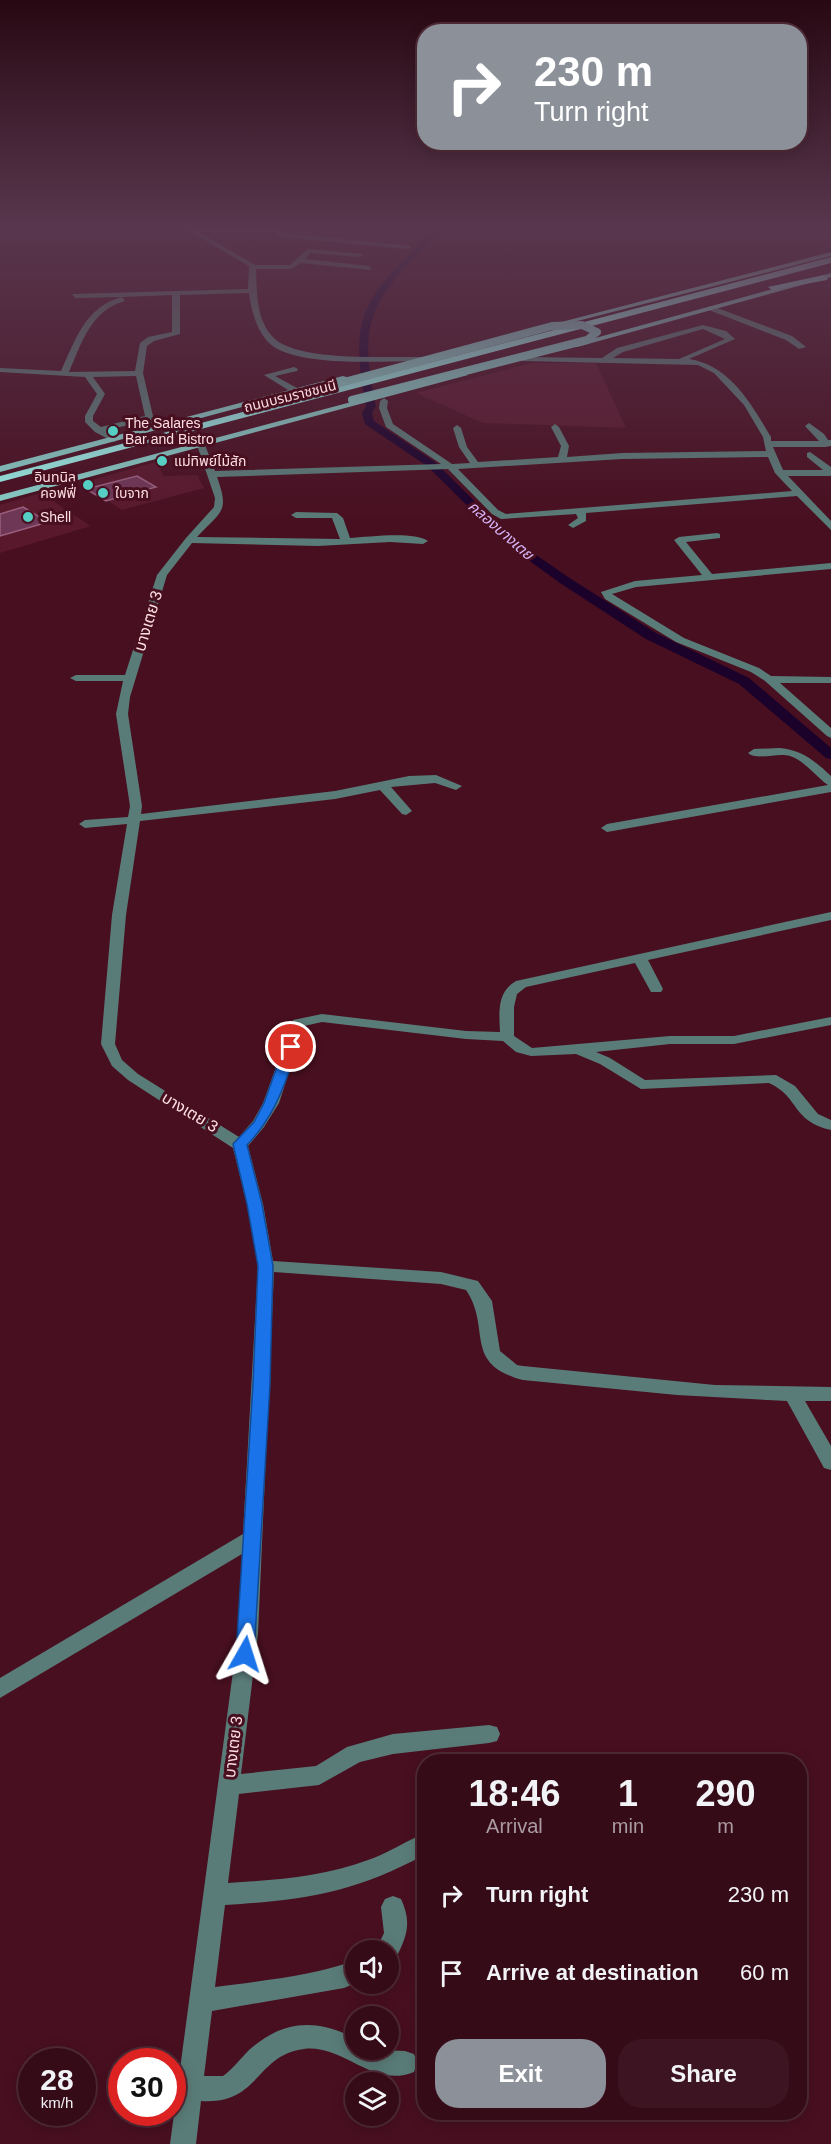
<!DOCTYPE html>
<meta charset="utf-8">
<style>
:root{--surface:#360b18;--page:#3d1421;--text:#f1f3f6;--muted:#aa9ba2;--line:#502b37;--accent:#8c9099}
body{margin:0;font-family:Arial,"Noto Sans Thai",sans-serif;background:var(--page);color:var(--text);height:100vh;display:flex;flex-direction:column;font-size:22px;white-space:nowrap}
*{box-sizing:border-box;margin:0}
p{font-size:20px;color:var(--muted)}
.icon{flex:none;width:33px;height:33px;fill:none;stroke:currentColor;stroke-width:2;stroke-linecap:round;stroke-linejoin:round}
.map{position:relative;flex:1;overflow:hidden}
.details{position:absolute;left:417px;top:1754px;width:390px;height:366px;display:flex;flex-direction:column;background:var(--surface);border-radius:24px;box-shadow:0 3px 15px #0003,0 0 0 2px var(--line)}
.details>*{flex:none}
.hud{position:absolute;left:417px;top:24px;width:390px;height:126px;border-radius:24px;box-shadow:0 3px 15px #0003,0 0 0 2px var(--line);background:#8c9099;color:#fff;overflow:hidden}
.tools{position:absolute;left:345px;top:1940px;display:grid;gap:12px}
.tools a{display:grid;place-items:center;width:54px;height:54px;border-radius:50%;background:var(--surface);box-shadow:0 3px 15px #0003,0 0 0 2px var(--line);font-size:30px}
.speed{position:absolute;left:18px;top:2048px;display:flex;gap:12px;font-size:30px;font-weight:700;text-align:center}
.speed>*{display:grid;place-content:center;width:78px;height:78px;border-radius:50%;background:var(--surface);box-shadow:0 3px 15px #0003,0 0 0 2px var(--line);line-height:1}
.speed small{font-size:15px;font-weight:400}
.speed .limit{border:9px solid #d22;background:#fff;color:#111}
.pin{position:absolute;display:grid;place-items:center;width:51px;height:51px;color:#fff;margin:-26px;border:3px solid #fff;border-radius:50%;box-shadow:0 2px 6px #0007}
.me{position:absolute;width:66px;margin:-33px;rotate:6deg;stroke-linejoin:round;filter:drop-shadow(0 0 4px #0008)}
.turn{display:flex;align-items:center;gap:21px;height:126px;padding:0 18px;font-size:27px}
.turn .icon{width:78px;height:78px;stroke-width:2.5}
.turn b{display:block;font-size:42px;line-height:51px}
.eta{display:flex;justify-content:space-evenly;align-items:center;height:102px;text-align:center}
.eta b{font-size:36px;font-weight:700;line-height:42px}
.button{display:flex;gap:12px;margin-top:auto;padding:12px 18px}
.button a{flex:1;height:69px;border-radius:24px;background:var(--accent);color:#fff;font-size:24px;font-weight:700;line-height:69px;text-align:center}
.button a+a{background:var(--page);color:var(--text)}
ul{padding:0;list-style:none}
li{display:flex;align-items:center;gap:18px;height:78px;padding:0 18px}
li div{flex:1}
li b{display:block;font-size:22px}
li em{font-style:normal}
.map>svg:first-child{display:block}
.built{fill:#59182c}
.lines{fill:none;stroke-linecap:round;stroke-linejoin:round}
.canal{fill:#1a022b;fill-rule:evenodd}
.building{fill:#6e3755;stroke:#9b607f;stroke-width:1.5}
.minor{fill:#5a7c78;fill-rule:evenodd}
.major{fill:#88d1c9;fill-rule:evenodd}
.highway{fill:#9af2e9;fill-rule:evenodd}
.major-bridge{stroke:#88d1c9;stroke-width:8}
.route{fill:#1a73e8;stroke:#114b97;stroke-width:1.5}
.poi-dot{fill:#56cec3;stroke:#480f20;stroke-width:2}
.labels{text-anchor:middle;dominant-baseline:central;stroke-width:6;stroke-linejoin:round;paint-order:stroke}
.far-street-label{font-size:14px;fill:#fddee3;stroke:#480f20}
.far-poi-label{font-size:14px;fill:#fddee3;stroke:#480f20;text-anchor:start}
.far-water-label{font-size:15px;font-style:italic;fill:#d7b6f8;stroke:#480f20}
.street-label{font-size:16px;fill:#fddee3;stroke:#480f20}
</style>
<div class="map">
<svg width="831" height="2144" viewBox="0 0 831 2144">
<rect width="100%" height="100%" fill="#480f20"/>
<path class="built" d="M284 223H424L407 245 276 238Z
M532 363H596L626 428 483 423 416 393Z
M156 462 164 476 197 475 204 488 122 510 81 483Z
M41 493 91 526 0 553V505Z"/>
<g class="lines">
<path class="canal" d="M439 223H447C437 236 424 247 412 260 363 311 362 339 376 406L372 413 374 421 435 462 513 539 568 577 656 633 749 678 831 748V759L826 758 739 684 646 639 560 583 505 543 427 466 365 424 362 413 366 406C345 300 374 295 439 223Z"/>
</g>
<path class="building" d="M137 476 156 487 106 501 86 489Z
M23 507 48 522 0 536V514Z"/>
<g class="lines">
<path class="minor" d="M175 223H183L192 228H279L284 233 411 246 409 249 281 237 276 232H199L255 265H290L308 249 363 254 361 257 310 253 305 259 369 266 372 270 301 263 291 269H256C257 291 256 317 271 335 293 363 388 356 422 357L426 359 422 361C384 361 306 367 274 347 258 336 251 311 249 293L180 295V334L154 341 147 346 143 373 156 429 149 431 146 421 107 430 118 439 114 442 95 432 85 422V416L97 394 85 377 0 372V368L61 371C75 340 86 306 122 297L75 298 72 294 248 289 249 266ZM172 295V332L148 337 140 343 135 371 69 372C82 342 91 310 125 301L122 297ZM136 376 145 416 101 427 93 421V416L105 394 93 377Z
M712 306 792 336 806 347 799 349 786 340 709 310V306Z
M703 325 726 331 735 339 689 359C730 365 752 405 771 437V441H819L805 426 809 423 824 434 828 440H831V446L825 447H773L783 470H823L807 457V453L810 452 831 467V476H788L831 521V530L797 496 586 513V521L573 528 568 525 578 518 576 514 501 519 492 514 448 469 217 477C230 513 221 511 197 537L340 539 332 518H296L291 515 296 512 337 513 343 518 350 538C368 537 414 531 428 541L423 544 390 542 318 546 192 543 167 575 130 697 128 714 142 806 141 814 335 791 409 776 436 775 462 786 456 790 435 783 391 787 412 811 406 815 402 814 380 790 335 799 140 821 126 915 115 1044 122 1060 138 1074 239 1137 253 1121 263 1103 293 1020 322 1014 466 1031 500 1032C499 1012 497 992 516 981L831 912V920L648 960 663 989 661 992H651L635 963 526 987 517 994 514 1007V1036L532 1048 670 1036H734L831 1017V1025L734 1044H670L596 1052 610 1058 645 1080 776 1075 795 1086 818 1114 831 1120V1130C791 1121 800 1097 769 1083L641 1089 600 1064 576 1054 531 1056 516 1052 503 1041 466 1039 322 1022 304 1026 279 1103 264 1127 248 1146 263 1204 273 1261 441 1272 478 1281 492 1301 500 1351 517 1365 523 1366 715 1385 831 1387V1401H805L831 1446V1470L824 1468 787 1401 677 1395 523 1380C462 1364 492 1328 466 1290L441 1284 274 1272 258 1634 241 1774 316 1766 347 1747 393 1734 489 1725 497 1727 500 1734 497 1741 489 1743 393 1754 360 1762 319 1785 239 1794 228 1883C275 1880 323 1877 368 1860 387 1854 403 1842 422 1835H424V1855C354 1893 304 1900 225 1905L215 1987C258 1981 315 1976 356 1960V1983L344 1988 212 2011 204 2076H223C233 2069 240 2059 249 2050 283 2020 316 2018 356 2039V2049L405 2051 414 2054 417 2063 414 2072C373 2089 343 2044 304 2049 255 2055 260 2105 201 2101L196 2144H170L238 1634 242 1554 0 1698V1678L243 1534 258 1266 247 1204 233 1148 128 1080 112 1066 101 1044 112 915 127 824 85 828 79 824 85 820 128 817 130 806 116 714 123 681H76L70 678 76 675H125L157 575 186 538 214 507 215 498 197 445 198 443 205 445 215 471 441 464 386 427 379 408 380 401 384 398 388 401 387 408 393 424 452 464 470 463 459 447 453 428 457 425 461 428 467 447 478 462 558 457 561 446 551 427 555 424 559 427 569 446 567 457 622 453 766 451 763 437 744 405 714 373 698 365 523 361 519 359 523 357 602 358 617 348ZM703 329 725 339 679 359 613 358 623 352ZM768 457 775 473 792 491 506 514 498 510 458 469 622 459Z
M294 367 298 369 297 371 275 376 299 389V393H293L264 375Z
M717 533 720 534V538L686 542 712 574 831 563V569L636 587 612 594 684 638 759 668 771 676 831 677V683H780L831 728V738L827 736 765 681 751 672 676 642 605 599 601 592 635 581 702 575 674 540 679 537Z
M780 748C802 750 815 761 831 776V792L607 832 601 828 607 824 828 785C815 776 805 761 790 756 777 752 757 761 748 753L754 749Z
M393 1896 401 1899C412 1923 407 1936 396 1958L388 1961V1950H376L384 1933 381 1907 385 1899Z"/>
<path class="major" d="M831 252V256L546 329 542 327Z
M831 273V277L577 347 570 345Z
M461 373 468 375 0 501V495Z
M343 376 350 378 0 472V466Z"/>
<path class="highway" d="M831 257V263L0 482V476Z
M824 275 828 278 827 280 772 290 768 287Z"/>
<path class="major-bridge" d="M329 386 552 326 582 325 597 332 587 340 352 400"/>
</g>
<linearGradient id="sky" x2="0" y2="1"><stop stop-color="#280812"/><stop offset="0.43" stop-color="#58374e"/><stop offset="1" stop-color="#58374e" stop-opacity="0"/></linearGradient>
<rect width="831" height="523" fill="url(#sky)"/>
<path class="route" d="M291 1042 298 1047C284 1085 276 1115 247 1145L262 1204 273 1266 270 1384 254 1654 252 1660 245 1663 238 1660 236 1654 253 1384 258 1266 247 1204 233 1144 254 1122 264 1103 284 1047Z"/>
<g class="poi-dot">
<circle cx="113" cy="431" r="6"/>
<circle cx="162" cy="461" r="6"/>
<circle cx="88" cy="485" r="6"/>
<circle cx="103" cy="493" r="6"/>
<circle cx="28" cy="517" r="6"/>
</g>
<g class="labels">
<g class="far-street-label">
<text transform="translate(290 396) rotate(-14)">ถนนบรมราชชนนี</text>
</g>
<g class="far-poi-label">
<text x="125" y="423">The Salares<tspan x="125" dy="16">Bar and Bistro</tspan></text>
<text x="174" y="461">แม่ทิพย์ไม้สัก</text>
<text x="76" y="477" text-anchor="end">อินทนิล<tspan x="76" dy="16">คอฟฟี่</tspan></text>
<text x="115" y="493">ใบจาก</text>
<text x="40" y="517">Shell</text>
</g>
<g class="far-water-label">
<text transform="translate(501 530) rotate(41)">คลองบางเตย</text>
</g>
<g class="street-label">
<text transform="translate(148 621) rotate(-73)">บางเตย 3</text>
<text transform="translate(190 1112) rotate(31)">บางเตย 3</text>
<text transform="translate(233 1747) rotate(-83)">บางเตย 3</text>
</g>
</g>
</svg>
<div class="tools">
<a><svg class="icon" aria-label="sound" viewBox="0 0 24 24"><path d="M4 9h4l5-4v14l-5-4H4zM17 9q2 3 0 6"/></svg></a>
<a><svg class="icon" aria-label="search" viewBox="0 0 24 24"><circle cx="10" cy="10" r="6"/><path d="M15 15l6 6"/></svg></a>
<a><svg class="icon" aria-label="layers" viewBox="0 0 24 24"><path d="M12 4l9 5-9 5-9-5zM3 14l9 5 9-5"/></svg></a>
</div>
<div class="speed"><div>28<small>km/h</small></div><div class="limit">30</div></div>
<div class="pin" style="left:291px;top:1047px;background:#d93025"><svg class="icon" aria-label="arrive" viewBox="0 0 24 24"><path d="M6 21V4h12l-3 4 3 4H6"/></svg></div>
<svg class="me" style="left:245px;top:1654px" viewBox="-20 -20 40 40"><path d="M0-17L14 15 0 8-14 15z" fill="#1a73e8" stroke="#fff" stroke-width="4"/></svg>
<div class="hud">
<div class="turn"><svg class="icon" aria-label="right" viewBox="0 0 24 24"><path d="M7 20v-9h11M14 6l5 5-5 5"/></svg><div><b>230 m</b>Turn right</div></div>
</div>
<section class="details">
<div class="eta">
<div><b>18:46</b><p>Arrival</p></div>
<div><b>1</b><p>min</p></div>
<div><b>290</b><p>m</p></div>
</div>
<ul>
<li><svg class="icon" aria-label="right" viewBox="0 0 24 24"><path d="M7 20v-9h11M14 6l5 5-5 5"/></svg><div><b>Turn right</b></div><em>230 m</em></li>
<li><svg class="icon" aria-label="arrive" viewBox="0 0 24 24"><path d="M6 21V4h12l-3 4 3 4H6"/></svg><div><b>Arrive at destination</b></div><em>60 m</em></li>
</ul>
<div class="button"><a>Exit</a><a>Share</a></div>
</section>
</div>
